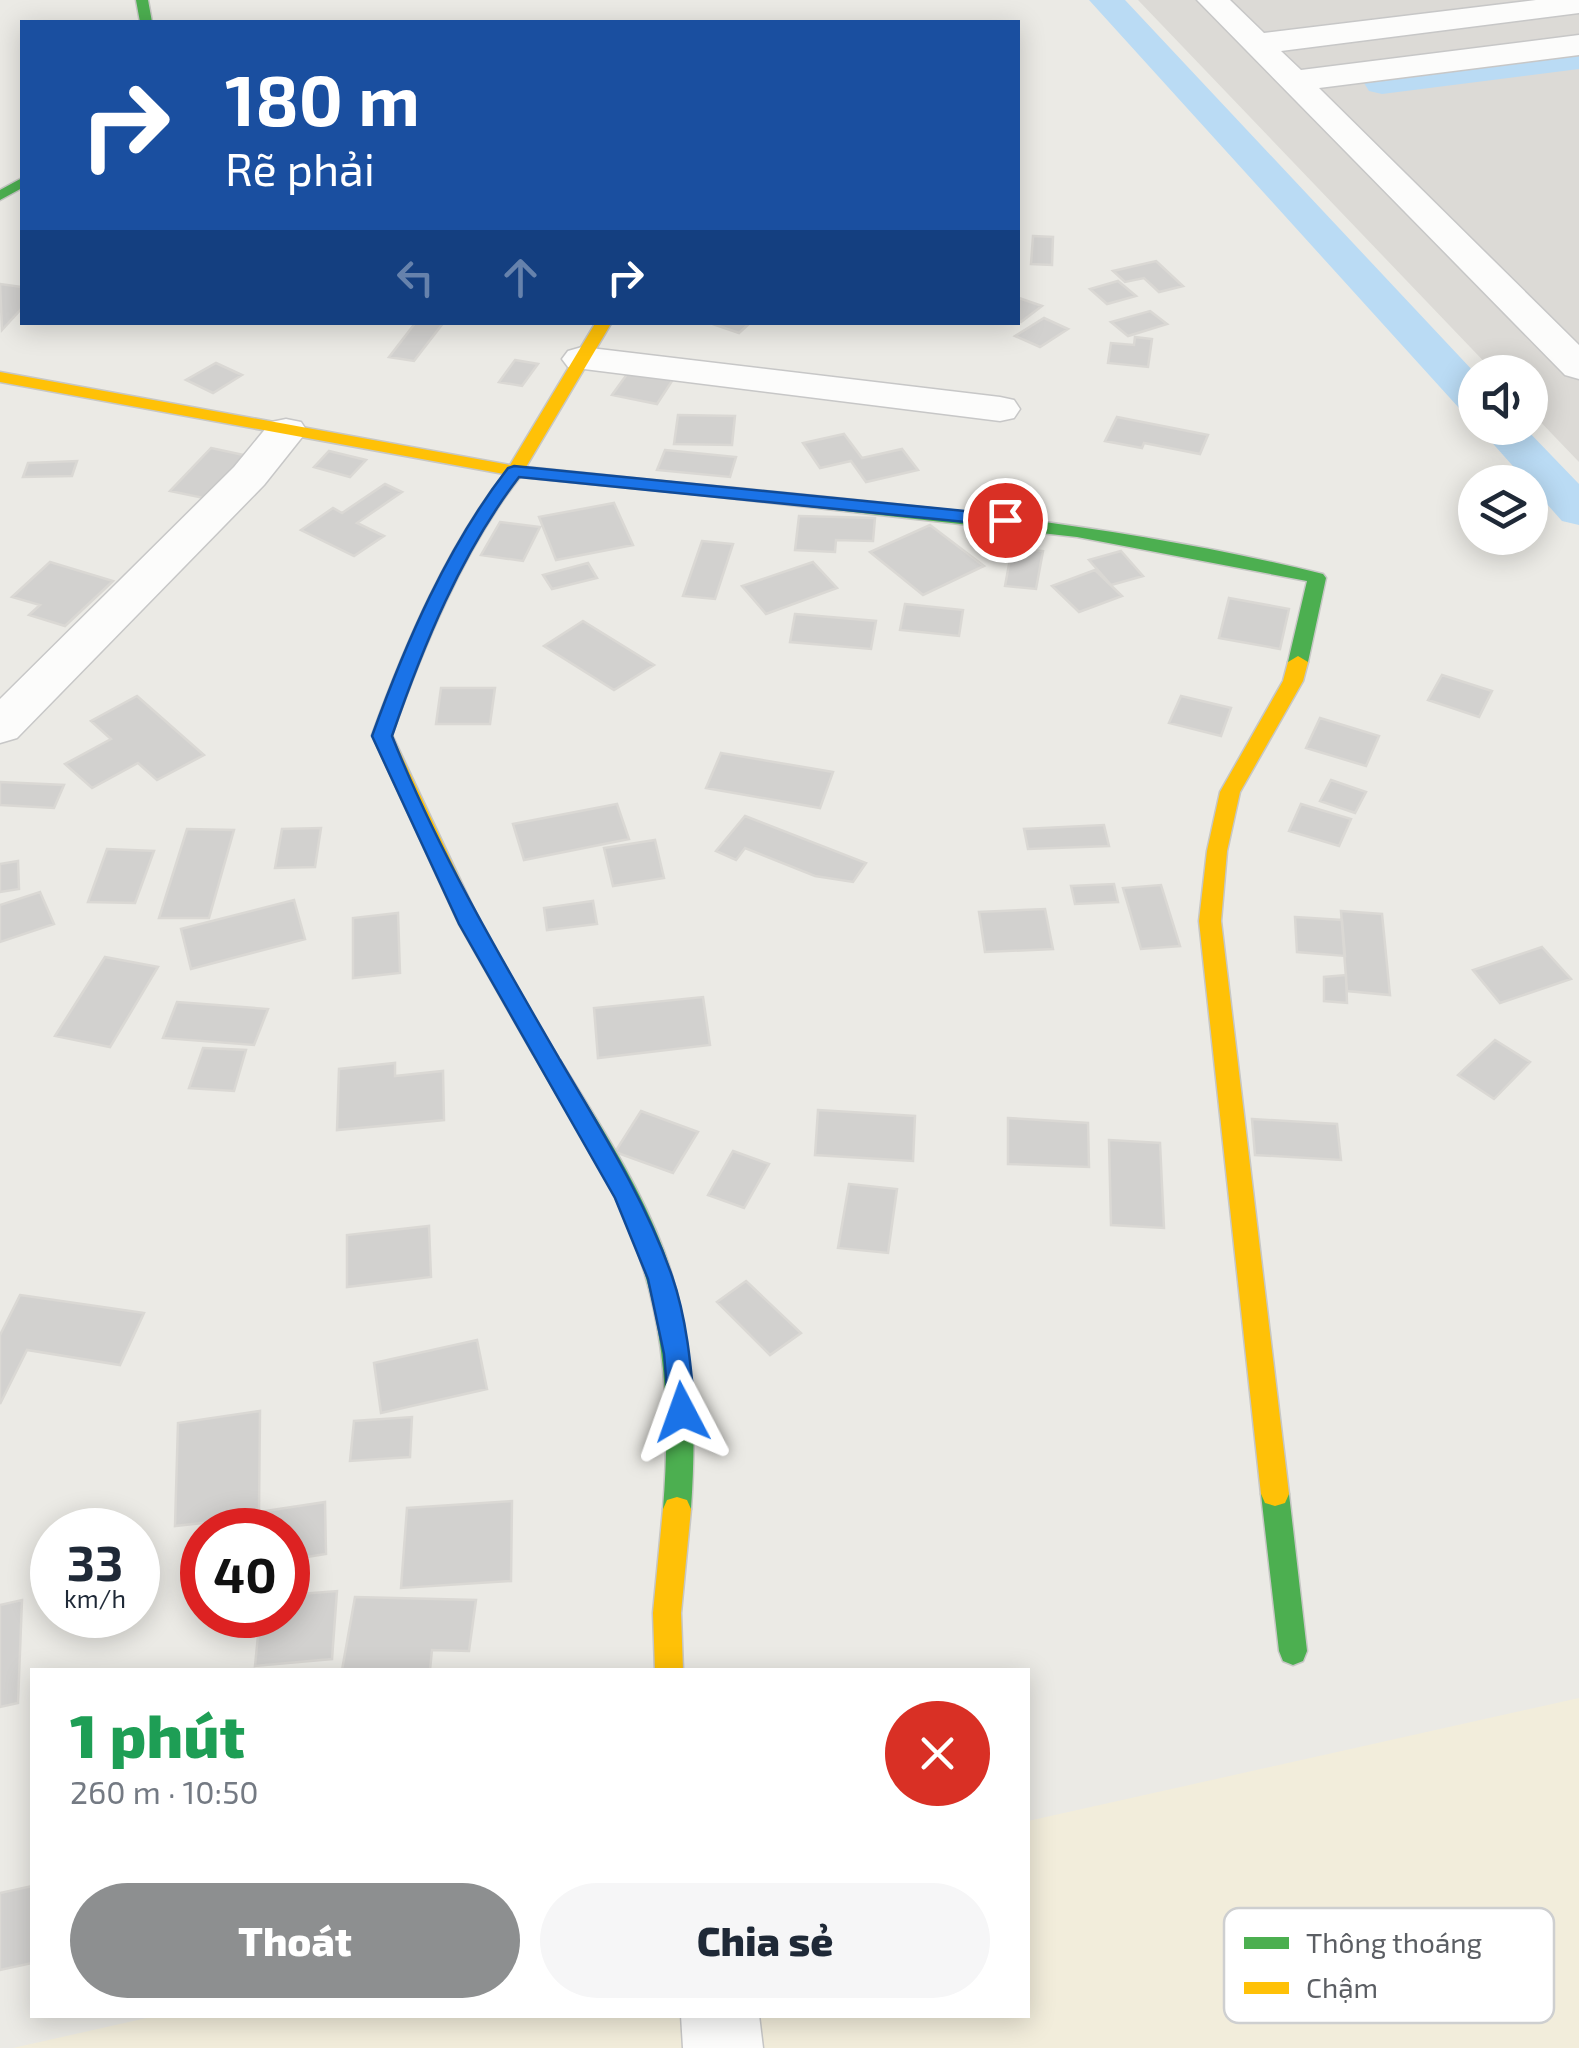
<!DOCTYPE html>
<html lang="vi">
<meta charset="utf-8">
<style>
:root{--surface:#fff;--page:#f6f6f7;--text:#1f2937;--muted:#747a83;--accent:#8d8f90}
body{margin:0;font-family:"Exo 2",sans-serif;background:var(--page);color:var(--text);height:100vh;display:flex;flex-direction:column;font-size:38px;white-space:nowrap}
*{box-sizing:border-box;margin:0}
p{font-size:32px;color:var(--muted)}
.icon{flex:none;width:55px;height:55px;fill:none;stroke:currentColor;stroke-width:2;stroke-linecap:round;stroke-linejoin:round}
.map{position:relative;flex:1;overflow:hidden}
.details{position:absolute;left:30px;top:1668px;width:1000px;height:350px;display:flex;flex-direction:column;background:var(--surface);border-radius:0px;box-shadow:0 5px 25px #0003}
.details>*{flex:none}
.top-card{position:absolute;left:20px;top:20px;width:1000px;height:305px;border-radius:0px;box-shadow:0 5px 25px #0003;background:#1a4fa0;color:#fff;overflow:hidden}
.fabs{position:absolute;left:1458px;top:355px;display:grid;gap:20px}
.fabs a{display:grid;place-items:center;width:90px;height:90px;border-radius:50%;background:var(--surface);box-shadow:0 5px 25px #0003;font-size:50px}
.speed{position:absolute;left:30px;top:1508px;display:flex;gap:20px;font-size:50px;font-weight:700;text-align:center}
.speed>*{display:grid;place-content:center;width:130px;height:130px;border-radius:50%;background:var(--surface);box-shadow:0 5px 25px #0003;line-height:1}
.speed small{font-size:25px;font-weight:400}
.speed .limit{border:15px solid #d22;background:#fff;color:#111}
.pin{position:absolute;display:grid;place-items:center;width:85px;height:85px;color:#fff;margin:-42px;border:5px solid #fff;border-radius:50%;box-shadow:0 2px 10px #0007}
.me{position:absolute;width:110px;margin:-55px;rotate:356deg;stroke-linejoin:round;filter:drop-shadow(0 0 8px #0008)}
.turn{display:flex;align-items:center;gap:35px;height:210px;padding:0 40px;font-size:45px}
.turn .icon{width:130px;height:130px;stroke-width:2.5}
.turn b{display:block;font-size:70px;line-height:85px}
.lanes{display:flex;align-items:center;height:95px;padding:0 40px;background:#0003;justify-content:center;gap:50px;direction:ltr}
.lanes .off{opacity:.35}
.round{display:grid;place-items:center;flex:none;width:105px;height:105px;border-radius:52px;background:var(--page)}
.overview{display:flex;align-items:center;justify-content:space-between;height:170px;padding:0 40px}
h1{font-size:60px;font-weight:800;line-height:75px;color:#1e9e55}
.cta{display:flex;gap:20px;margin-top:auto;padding:20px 40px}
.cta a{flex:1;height:115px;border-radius:60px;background:var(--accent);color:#fff;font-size:40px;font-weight:800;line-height:115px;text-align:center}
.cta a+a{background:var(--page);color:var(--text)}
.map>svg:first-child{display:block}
.industrial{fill:#dcdad6}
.sand{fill:#f2eddb}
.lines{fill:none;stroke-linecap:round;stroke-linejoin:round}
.canal{fill:#badbf4;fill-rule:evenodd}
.building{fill:#d2d1cf;stroke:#dad8d4;stroke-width:2.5}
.street-casing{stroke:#c7c7c7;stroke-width:3}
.fast-casing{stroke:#c7c7c5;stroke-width:3}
.slow-casing{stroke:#c7c7c5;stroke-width:3}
.street{fill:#fcfcfb;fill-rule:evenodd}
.fast{fill:#4caf50;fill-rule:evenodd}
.slow{fill:#ffc107;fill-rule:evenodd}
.route{fill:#1a73e8;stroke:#114b97;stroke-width:2.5}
.key{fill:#fff;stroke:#cecfd0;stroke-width:2.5}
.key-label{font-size:28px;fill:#5b5e63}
</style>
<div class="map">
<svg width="1579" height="2048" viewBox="0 0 1579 2048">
<rect width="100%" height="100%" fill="#ebeae5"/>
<path class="industrial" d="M1138 0H1579V462L1530 411V372H1494Z"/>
<path class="sand" d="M1579 1698V2048H13L160 2015H1028V1821Z"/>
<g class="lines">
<path class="canal" d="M1089 0H1125L1475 373V412L1459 408Z
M1579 47V69L1382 94 1369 91 1364 83 1369 75 1382 72Z
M1479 428H1525L1579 484V525L1562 521Z"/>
</g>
<path class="building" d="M1033 236 1053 237 1052 265 1031 264Z
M1156 261 1183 286 1159 292 1144 278 1125 282 1113 271Z
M1118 281 1136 296 1107 304 1090 289Z
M0 284 22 287V308L2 330Z
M1019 298 1042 306 1021 322 1018 320Z
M1150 311 1167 324 1128 336 1111 322Z
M1044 318 1068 329 1040 347 1015 336Z
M416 322H444L414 361 389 357Z
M707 322H751L739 333Z
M1135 337 1152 339 1148 367 1108 363 1111 343 1134 345Z
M515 360 538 364 522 386 499 382Z
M216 363 242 375 213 393 186 380Z
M630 370 674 378 657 404 612 395Z
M678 415 735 416 732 445 674 444Z
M1117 417 1208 435 1200 454 1144 443 1142 448 1105 441Z
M844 434 862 458 902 449 918 470 866 482 851 461 820 468 803 443Z
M211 448 253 457 213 500 170 491Z
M665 450 736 457 730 477 657 470Z
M329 451 366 460 350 477 314 467Z
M77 461 72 476 23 477 28 463Z
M385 484 402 492 357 523 384 536 354 556 301 530 333 508 342 513Z
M614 503 633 545 556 560 539 517Z
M799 516 875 518 873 541 836 540 835 552 795 550Z
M500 522 540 527 523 561 481 555Z
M930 525 984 566 923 595 870 552Z
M702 541 733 544 715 599 683 596Z
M1012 548 1043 551 1036 589 1005 586Z
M1121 551 1143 576 1111 585 1089 560Z
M50 562 113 581 65 626 29 615 40 605 12 597Z
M813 562 837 588 766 614 742 586Z
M588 563 597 578 552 589 543 575Z
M1095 570 1122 596 1079 612 1052 586Z
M1229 598 1289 609 1280 649 1219 638Z
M905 604 963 610 959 636 900 630Z
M795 614 876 621 871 649 790 642Z
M583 621 654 665 614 690 544 646Z
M1442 675 1492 691 1479 717 1428 700Z
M441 688H495L490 724H436Z
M137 696 204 755 157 780 138 763 92 788 65 764 111 739 91 721Z
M1181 696 1231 708 1221 736 1169 723Z
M1320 718 1379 736 1366 766 1306 748Z
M721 753 833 772 820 808 706 788Z
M1331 780 1366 792 1355 813 1320 801Z
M0 782 64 785 54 808 0 805Z
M617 804 629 839 524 860 513 824Z
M1301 804 1351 819 1339 846 1289 831Z
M745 816 866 863 853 882 815 876 745 848 736 860 716 851Z
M1104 825 1109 846 1028 849 1024 829Z
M321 828 315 867 275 868 282 829Z
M187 829 234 830 209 918H159Z
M655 840 664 878 613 886 604 848Z
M107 849 154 851 135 903 88 902Z
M18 861 19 889 0 892V864Z
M1114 884 1118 902 1075 904 1071 886Z
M1161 885 1180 946 1141 949 1123 888Z
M40 892 54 924 0 942V905Z
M294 900 305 939 191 969 181 929Z
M593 901 597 924 547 930 544 908Z
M1045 909 1053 949 985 952 979 912Z
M1341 911 1382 914 1390 995 1347 991Z
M398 913 400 973 353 978V918Z
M1295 917 1342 920 1345 956 1297 952Z
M1542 947 1571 979 1500 1003 1473 970Z
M105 957 158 967 110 1047 55 1036Z
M1346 975 1347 1003 1324 1001V977Z
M703 997 710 1045 598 1058 594 1008Z
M177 1002 268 1009 254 1045 163 1038Z
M1495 1040 1530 1062 1494 1099 1458 1075Z
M203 1048 246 1050 234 1091 189 1088Z
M395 1063V1076L443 1071 444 1120 337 1130 339 1069Z
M818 1110 915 1116 913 1161 815 1155Z
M641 1111 698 1132 673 1173 615 1152Z
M1008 1118 1088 1123 1089 1167 1008 1164Z
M1252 1119 1337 1124 1341 1160 1255 1155Z
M1109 1140 1160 1143 1164 1228 1111 1225Z
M733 1151 769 1164 744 1208 708 1195Z
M849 1184 897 1189 888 1253 838 1248Z
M429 1226 431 1277 347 1287V1235Z
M746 1281 801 1333 770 1355 717 1302Z
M20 1295 144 1313 120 1365 27 1350 0 1404V1335Z
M477 1340 487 1389 381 1413 374 1363Z
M260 1411 259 1512 325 1502 326 1554 288 1560V1530H203V1523L175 1526 178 1423Z
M412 1417 410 1457 350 1461 354 1421Z
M512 1501 511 1581 401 1588 407 1508Z
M337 1591 332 1659 255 1666 260 1615H288V1595Z
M355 1597 476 1600 469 1651 432 1650 430 1670H342Z
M22 1600 18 1703 0 1707V1605Z
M32 1886V1963L0 1970V1893Z"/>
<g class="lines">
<g class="street-casing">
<path id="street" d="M1197 0H1230L1264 33 1536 0H1579V13L1281 51 1301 70 1579 35V55L1319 88 1579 345V379L1565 375Z
M582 347 1000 397 1014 400 1020 409 1014 418 1000 421 568 367 562 359 568 351Z
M286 419 301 422 307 431 264 485 17 738 0 743V699L234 467 271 422Z
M681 2015H759L763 2048H683Z"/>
</g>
<g class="fast-casing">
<path id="fast" d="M136 0H148L152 22H140Z
M22 178V188L0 200V190Z
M671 482C889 503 1110 521 1323 574L1326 578 1308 662 1298 668 1288 662 1307 581 1077 537 665 491 662 487Z
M541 1039 549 1042C590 1110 636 1176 664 1251 694 1334 697 1421 691 1509L687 1518 677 1521 667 1518 663 1509C672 1399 664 1295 614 1195 589 1144 557 1097 530 1048L533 1042Z
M1275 1482 1285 1485 1289 1494 1307 1651 1303 1661 1293 1665 1283 1661 1279 1651 1261 1494 1265 1485Z"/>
</g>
<g class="slow-casing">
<path id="slow" d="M596 322H612L526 467 671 482 680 487 671 492 520 477C463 550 423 648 392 735L481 924 552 1048 549 1054H533L459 924 372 735C404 647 446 548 504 474L0 382V372L510 465Z
M1298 656 1308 662 1303 681 1240 792 1227 851 1221 921 1289 1494 1285 1503 1275 1506 1265 1503 1261 1494 1199 921 1207 851 1220 792 1283 681 1288 662Z
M677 1497 687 1500 691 1509 681 1613 683 1670H655L653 1613 663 1509 667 1500Z"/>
</g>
<use href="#street" class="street"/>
<use href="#fast" class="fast"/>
<use href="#slow" class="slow"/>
</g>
<path class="route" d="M514 466 1005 515 1014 520 1005 526 519 477C461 553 423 646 392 736 437 849 499 955 560 1060 601 1130 645 1199 672 1276 687 1319 691 1367 695 1412L691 1420 682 1423 673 1420 669 1412 664 1354 648 1279 615 1198 459 924 372 736C406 642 447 547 508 468Z"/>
<rect x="1224" y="1908" width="330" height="115" rx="15" class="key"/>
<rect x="1244" y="1937" width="45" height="12" fill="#4caf50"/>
<rect x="1244" y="1982" width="45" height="12" fill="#ffc107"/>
<g class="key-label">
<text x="1306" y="1953">Thông thoáng</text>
<text x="1306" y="1998">Chậm</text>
</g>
</svg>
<div class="fabs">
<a><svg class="icon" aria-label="sound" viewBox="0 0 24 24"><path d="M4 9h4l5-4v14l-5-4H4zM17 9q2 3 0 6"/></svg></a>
<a><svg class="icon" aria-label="layers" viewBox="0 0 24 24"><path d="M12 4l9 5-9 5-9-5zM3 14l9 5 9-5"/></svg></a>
</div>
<div class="speed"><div>33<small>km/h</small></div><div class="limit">40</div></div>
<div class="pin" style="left:1005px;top:520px;background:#d93025"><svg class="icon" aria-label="arrive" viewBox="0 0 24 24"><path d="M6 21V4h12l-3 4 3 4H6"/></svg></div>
<svg class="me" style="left:682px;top:1412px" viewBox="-20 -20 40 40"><path d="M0-17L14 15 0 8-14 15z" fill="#1a73e8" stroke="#fff" stroke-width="4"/></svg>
<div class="top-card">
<div class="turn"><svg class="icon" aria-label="right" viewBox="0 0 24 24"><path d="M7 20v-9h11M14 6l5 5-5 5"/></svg><div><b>180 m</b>Rẽ phải</div></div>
<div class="lanes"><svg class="icon off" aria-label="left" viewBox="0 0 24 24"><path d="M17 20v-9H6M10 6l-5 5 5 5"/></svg><svg class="icon off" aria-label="ahead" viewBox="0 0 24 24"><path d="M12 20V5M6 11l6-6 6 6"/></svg><svg class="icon" aria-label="right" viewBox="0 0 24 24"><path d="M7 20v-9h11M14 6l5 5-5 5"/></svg></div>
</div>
<section class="details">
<div class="overview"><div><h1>1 phút</h1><p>260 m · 10:50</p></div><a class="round" style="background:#d93025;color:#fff"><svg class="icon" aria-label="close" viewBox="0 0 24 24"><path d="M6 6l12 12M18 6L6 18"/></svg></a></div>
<div class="cta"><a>Thoát</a><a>Chia sẻ</a></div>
</section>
</div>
